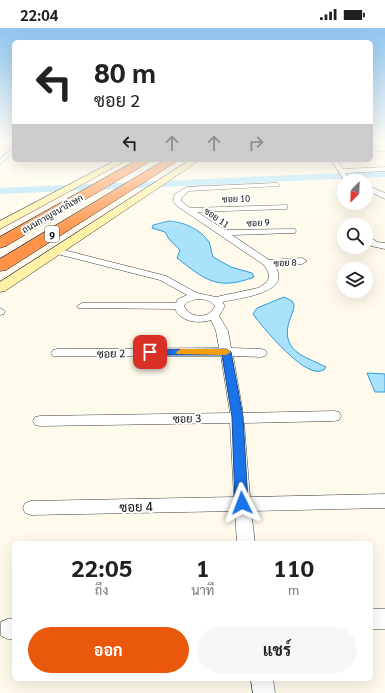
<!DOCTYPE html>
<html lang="th">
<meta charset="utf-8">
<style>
:root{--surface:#fff;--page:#f6f6f6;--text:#202124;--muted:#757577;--accent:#ea580c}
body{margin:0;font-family:Georgia,Sarabun,serif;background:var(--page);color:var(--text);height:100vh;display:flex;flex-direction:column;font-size:15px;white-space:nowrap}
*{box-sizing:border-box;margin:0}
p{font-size:13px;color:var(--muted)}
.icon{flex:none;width:22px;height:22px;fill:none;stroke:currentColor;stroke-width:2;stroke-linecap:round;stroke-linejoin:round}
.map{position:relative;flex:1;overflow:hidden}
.details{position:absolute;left:12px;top:513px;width:361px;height:140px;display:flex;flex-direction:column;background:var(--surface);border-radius:6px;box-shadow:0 4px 16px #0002}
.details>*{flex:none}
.banner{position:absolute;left:12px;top:12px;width:361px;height:122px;border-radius:6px;box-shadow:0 4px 16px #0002;background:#fff;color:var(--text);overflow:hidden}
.needle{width:26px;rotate:203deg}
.controls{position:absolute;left:337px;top:146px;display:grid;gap:8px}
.controls a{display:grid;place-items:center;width:36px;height:36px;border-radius:50%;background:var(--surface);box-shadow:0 4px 16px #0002;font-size:20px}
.pin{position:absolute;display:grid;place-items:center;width:34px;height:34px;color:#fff;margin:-17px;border-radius:8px;box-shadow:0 2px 6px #0006}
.me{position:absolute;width:44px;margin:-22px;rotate:357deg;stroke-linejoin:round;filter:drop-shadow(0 0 3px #0008)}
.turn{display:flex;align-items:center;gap:14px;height:84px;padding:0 16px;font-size:18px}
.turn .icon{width:52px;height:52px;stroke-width:2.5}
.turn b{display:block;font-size:28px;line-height:34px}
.lanes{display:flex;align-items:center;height:38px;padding:0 16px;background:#0003;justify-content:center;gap:20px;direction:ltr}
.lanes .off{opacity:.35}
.eta{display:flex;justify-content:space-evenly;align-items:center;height:68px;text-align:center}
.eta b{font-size:24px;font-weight:700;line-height:28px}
.cta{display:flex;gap:8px;margin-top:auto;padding:8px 16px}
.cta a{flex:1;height:46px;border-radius:24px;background:var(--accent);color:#fff;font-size:16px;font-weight:700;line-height:46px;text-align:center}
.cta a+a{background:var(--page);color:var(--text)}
.status{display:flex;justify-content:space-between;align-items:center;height:28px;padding:0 20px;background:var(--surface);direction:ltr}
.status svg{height:11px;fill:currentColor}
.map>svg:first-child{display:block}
.water{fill:#aae1fb;stroke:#2b9cd9}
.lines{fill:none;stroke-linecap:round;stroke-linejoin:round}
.canal{fill:#aae1fb;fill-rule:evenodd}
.street-casing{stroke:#3f3f3f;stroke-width:1}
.secondary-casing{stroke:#2e2e2e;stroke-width:1}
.highway-casing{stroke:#1d1d1d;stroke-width:1}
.street{fill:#fff;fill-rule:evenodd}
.secondary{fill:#fff1a6;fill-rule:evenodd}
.highway{fill:#ff9349;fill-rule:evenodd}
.route{fill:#1a73e8;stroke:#114b97}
.slow{fill:#f59e0b}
.labels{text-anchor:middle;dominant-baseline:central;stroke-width:4;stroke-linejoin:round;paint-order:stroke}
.far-street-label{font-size:9px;fill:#0c0c0c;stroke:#fff}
.shield{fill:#fff;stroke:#555;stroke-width:1}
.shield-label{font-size:10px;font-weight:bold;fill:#0c0c0c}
.street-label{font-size:11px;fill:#0c0c0c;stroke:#fff}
.near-street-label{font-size:13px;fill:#0c0c0c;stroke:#fff}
</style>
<div class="status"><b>22:04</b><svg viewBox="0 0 49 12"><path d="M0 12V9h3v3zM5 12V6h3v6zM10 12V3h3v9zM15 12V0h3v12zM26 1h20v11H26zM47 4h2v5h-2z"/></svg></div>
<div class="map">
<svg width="385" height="665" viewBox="0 0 385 665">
<rect width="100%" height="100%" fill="#fffaeb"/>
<path class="water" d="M169 193C184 194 200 201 209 214 211 218 211 224 213 229L231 239 252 245 254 249C218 263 205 252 177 230L180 222 169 211 165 204 152 200 153 197Z
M284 269 292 273 294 277C294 284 289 291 288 298 283 325 307 329 326 339L324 342C321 343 317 344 315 343 297 340 263 300 253 286L257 280Z
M367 345 385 346V364H375Z"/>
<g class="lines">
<path class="canal" d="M385 143V149L0 166V160Z"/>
<g class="street-casing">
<path id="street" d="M14 119V124L0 136V131Z
M371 119H385V123H371Z
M331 132H337L343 141 385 139V143L345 145 348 150 354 153H345Z
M277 155 279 156V158L189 163 182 169 181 173 190 180 287 177V181H284L197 184 225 202 295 201 296 203 295 205H292L232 207 269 232 302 230 307 233 302 236 274 237C295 265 239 270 222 274L225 278 219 288 228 303 231 320 261 321 265 322 267 325 265 328 261 329 233 328 243 385 334 383 339 384 341 388 339 392 334 393 244 395 250 469 385 466V480L251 483 255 515H237L235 483 31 487 25 485 23 480 25 475 31 473 234 469 230 395 40 398 35 397 33 393 35 389 40 388 230 385 221 328H53L51 325 53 322 57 321 219 320 216 303 211 292C198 296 181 294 175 281L78 280 77 278 82 275H176L178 271 187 267 160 252 53 225 52 223 56 220 166 248 197 265 216 269 258 260 266 255 269 250 268 243 264 237 177 178 173 173 175 166 187 159ZM196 271C204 271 210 272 215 278 210 291 190 291 184 278L186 275Z
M366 157 385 165V171L366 162Z
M366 206 377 214 385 215V221L371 218 366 213Z
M0 280 5 283 4 286 0 287Z
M371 581H385V601H371Z
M8 591H14V611H8L1 608V594Z
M251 651H273L275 665H253Z"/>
</g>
<g class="secondary-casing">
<path id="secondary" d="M116 132H127L0 201V193Z
M190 132H200L5 263 0 264V254Z"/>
</g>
<g class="highway-casing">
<path id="highway" d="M137 132H151L149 134 6 218 0 220V209Z
M165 132H179L6 242 0 243V231Z"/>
</g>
<use href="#street" class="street"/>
<use href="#secondary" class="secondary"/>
<use href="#highway" class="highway"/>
</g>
<linearGradient id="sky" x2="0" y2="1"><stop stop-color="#8fc6f0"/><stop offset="0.55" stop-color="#fffdf6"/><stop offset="1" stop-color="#fffdf6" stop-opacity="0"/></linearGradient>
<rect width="385" height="205" fill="url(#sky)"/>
<path class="route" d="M226 321 231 324 243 389 248 475 246 478 242 480 237 478 235 475 232 389 222 327H150L145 324 150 322Z"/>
<path class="slow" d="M181 321H226L231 324 226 327 177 326 176 324Z"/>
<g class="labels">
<g class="far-street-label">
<text transform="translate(236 170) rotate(-2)">ซอย 10</text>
<text transform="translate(52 185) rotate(-30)">ถนนกาญจนาภิเษก</text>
<text transform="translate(217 189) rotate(34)">ซอย 11</text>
<text transform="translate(258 194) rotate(-2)">ซอย 9</text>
<text transform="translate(285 234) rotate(-3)">ซอย 8</text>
</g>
<rect class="shield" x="45" y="198" width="14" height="16" rx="3"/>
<g class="shield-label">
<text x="52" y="206">9</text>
</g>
<g class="street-label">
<text transform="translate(111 325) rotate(-1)">ซอย 2</text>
<text transform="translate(187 390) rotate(-1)">ซอย 3</text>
</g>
<g class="near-street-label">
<text transform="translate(136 478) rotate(-2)">ซอย 4</text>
</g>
</g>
</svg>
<div class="controls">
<a><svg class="needle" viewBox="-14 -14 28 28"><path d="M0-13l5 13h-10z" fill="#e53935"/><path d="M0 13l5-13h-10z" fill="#757577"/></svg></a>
<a><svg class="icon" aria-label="search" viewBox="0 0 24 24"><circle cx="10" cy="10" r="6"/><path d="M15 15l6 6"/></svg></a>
<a><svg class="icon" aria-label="layers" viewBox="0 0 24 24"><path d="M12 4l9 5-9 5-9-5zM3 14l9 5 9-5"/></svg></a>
</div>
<div class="pin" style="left:150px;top:324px;background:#d93025"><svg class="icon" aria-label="arrive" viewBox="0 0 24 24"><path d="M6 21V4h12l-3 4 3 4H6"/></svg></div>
<svg class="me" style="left:242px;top:475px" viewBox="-20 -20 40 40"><path d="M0-17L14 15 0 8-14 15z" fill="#1a73e8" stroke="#fff" stroke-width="4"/></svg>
<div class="banner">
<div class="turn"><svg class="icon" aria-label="left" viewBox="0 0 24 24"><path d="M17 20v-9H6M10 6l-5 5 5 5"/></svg><div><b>80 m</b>ซอย 2</div></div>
<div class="lanes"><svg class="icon" aria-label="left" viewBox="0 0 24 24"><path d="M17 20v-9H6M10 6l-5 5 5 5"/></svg><svg class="icon off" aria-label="ahead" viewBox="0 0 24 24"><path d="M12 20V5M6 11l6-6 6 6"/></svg><svg class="icon off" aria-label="ahead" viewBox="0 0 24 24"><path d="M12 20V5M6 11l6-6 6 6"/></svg><svg class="icon off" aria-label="right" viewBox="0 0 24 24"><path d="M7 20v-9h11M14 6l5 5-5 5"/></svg></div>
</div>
<section class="details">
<div class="eta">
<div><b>22:05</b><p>ถึง</p></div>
<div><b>1</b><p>นาที</p></div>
<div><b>110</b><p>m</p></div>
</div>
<div class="cta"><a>ออก</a><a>แชร์</a></div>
</section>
</div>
